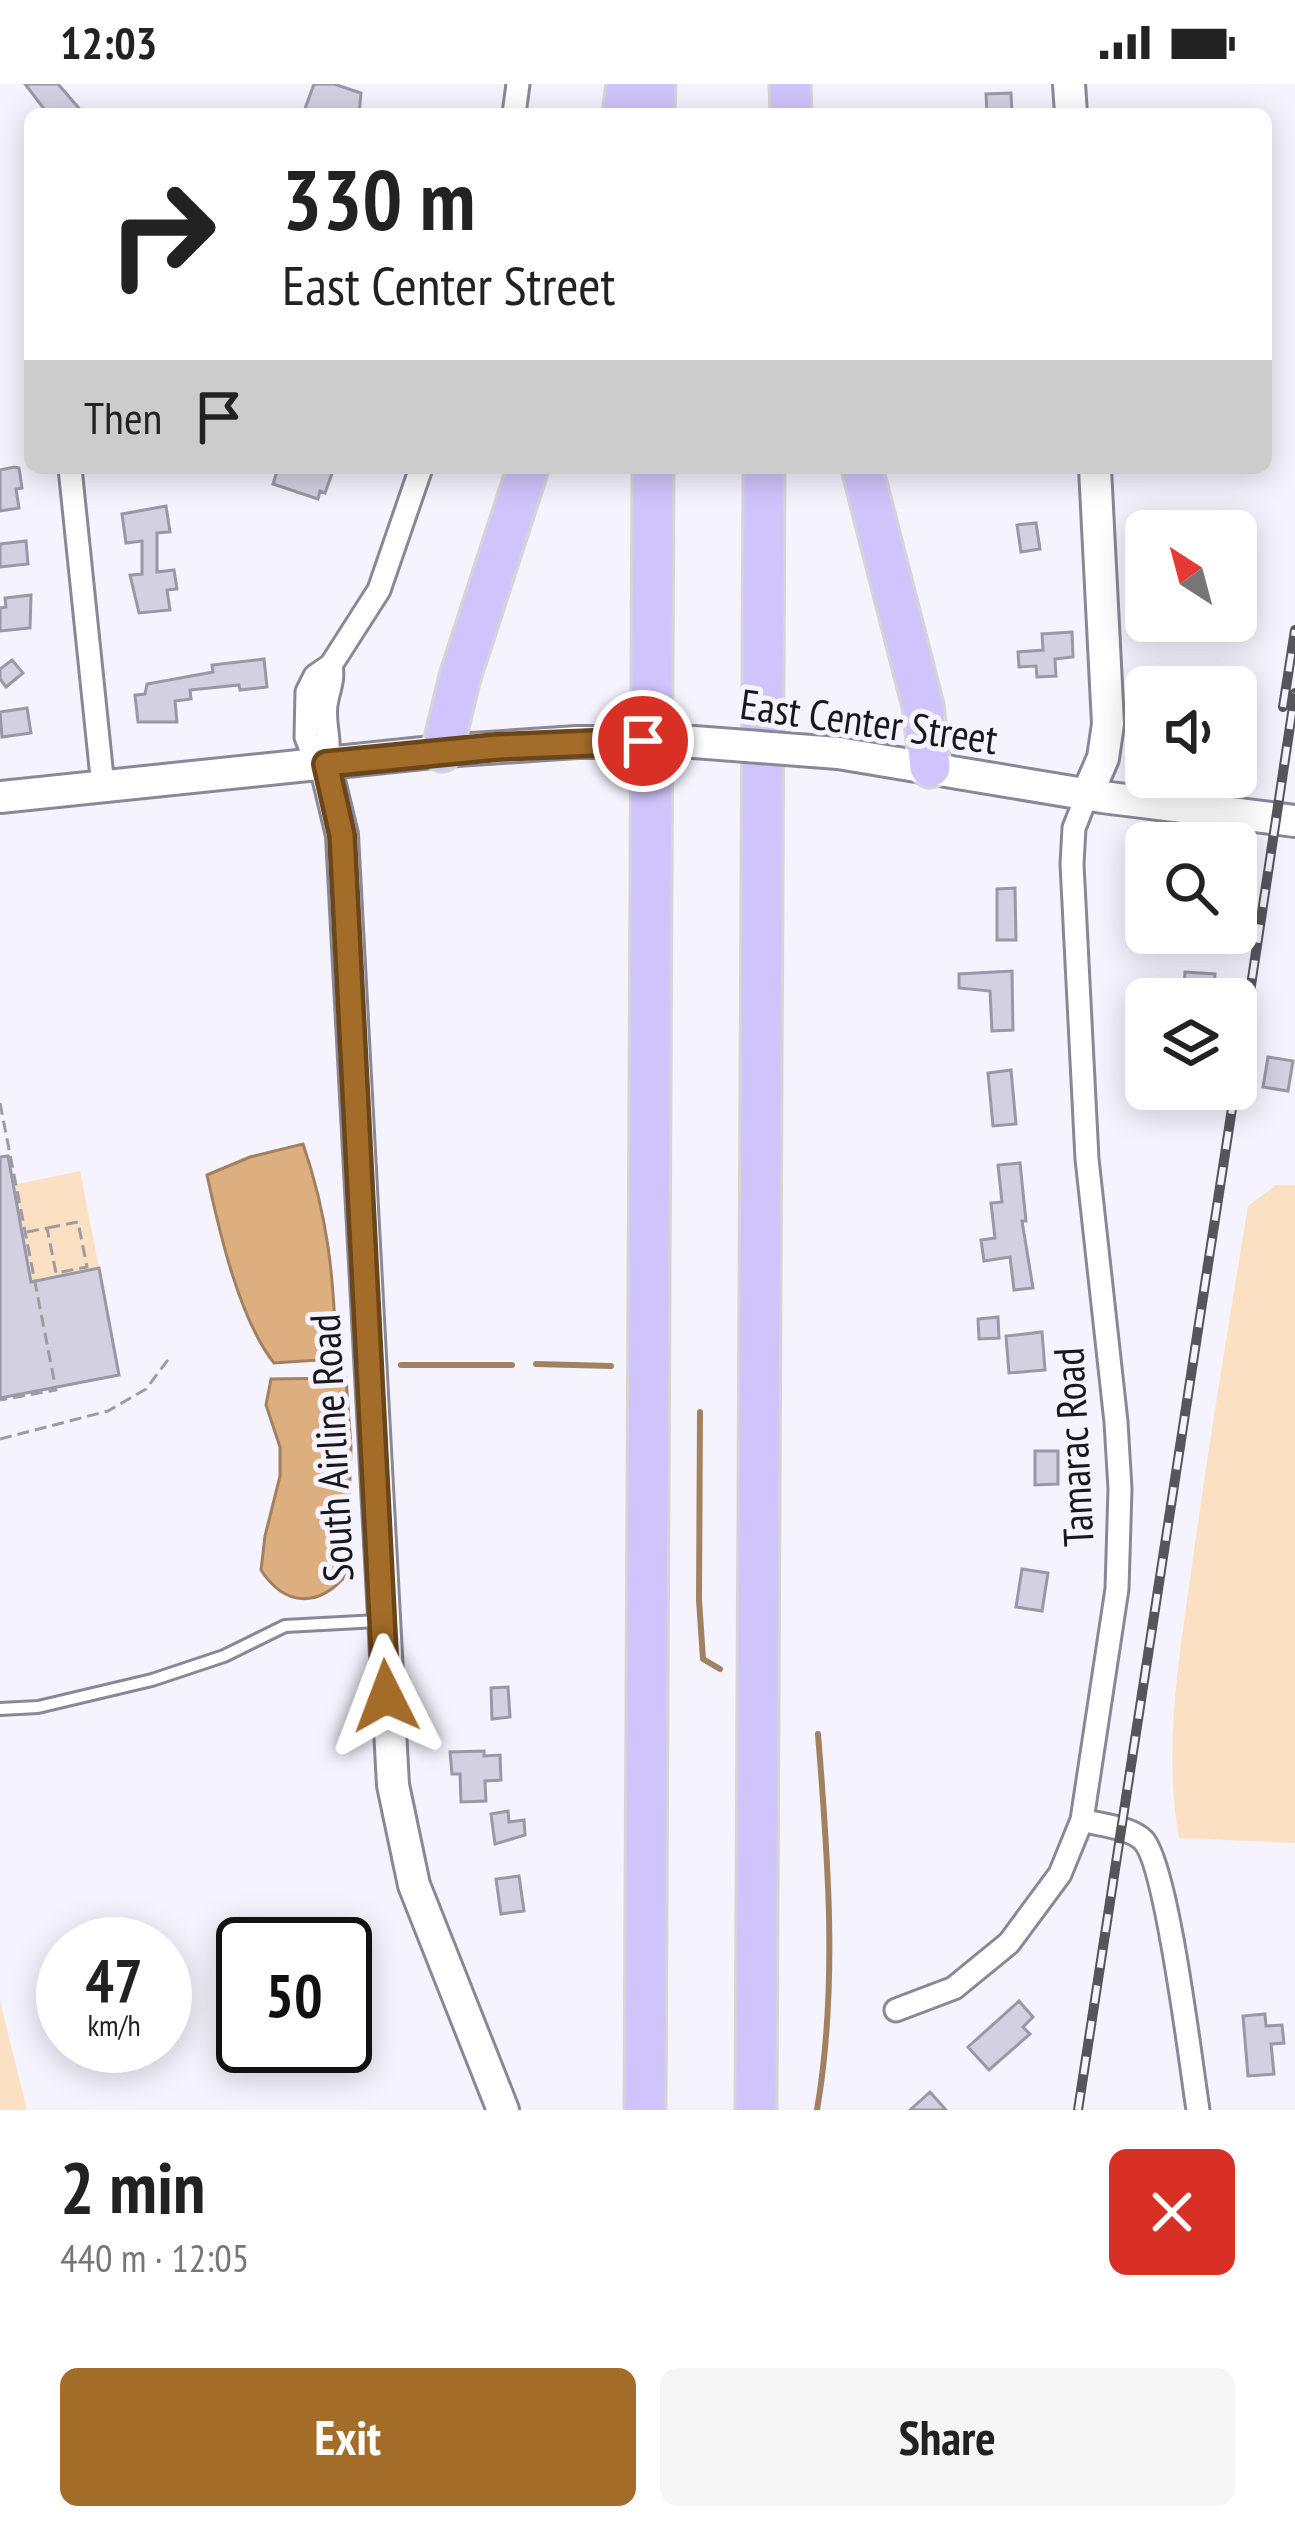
<!DOCTYPE html>
<meta charset="utf-8">
<style>
:root{--surface:#fff;--page:#f6f6f6;--text:#222;--muted:#767676;--accent:#a36c28}
body{margin:0;font-family:"PT Sans Narrow",sans-serif;background:var(--page);color:var(--text);height:100vh;display:flex;flex-direction:column;font-size:45px;white-space:nowrap}
*{box-sizing:border-box;margin:0}
p{font-size:39px;color:var(--muted)}
.icon{flex:none;width:66px;height:66px;fill:none;stroke:currentColor;stroke-width:2;stroke-linecap:round;stroke-linejoin:round}
.map{position:relative;height:2026px;overflow:hidden}
.panel{display:flex;flex-direction:column;background:var(--surface);flex:1}
.panel>*{flex:none}
.banner{position:absolute;left:24px;top:24px;width:1248px;height:366px;border-radius:18px;box-shadow:0 6px 30px #0003;background:#fff;color:var(--text);overflow:hidden}
.needle{width:78px;rotate:324deg}
.buttons{position:absolute;left:1125px;top:426px;display:grid;gap:24px}
.buttons a{display:grid;place-items:center;width:132px;height:132px;border-radius:18px;background:var(--surface);box-shadow:0 6px 30px #0003;font-size:60px}
.speed{position:absolute;left:36px;top:1833px;display:flex;gap:24px;font-size:60px;font-weight:700;text-align:center}
.speed>*{display:grid;place-content:center;width:156px;height:156px;border-radius:50%;background:var(--surface);box-shadow:0 6px 30px #0003;line-height:1}
.speed small{font-size:30px;font-weight:400}
.speed .limit{border:6px solid #111;border-radius:18px;background:#fff;color:#111}
.pin{position:absolute;display:grid;place-items:center;width:102px;height:102px;color:#fff;margin:-51px;border:6px solid #fff;border-radius:50%;box-shadow:0 3px 12px #0007}
.me{position:absolute;width:132px;margin:-66px;rotate:357deg;stroke-linejoin:round;filter:drop-shadow(0 0 9px #0008)}
.turn{display:flex;align-items:center;gap:42px;height:252px;padding:0 60px;font-size:54px}
.turn .icon{width:156px;height:156px;stroke-width:2.5}
.turn b{display:block;font-size:84px;line-height:102px}
.then{display:flex;align-items:center;height:114px;padding:0 60px;background:#0003;gap:24px;font-size:45px}
.round{display:grid;place-items:center;flex:none;width:126px;height:126px;border-radius:18px;background:var(--page)}
.overview{display:flex;align-items:center;justify-content:space-between;height:204px;padding:0 60px}
h1{font-size:72px;font-weight:700;line-height:90px}
.button{display:flex;gap:24px;margin-top:auto;padding:24px 60px}
.button a{flex:1;height:138px;border-radius:18px;background:var(--accent);color:#fff;font-size:48px;font-weight:700;line-height:138px;text-align:center}
.button a+a{background:var(--page);color:var(--text)}
.status{display:flex;justify-content:space-between;align-items:center;height:84px;padding:0 60px;background:var(--surface);direction:ltr}
.status svg{height:33px;fill:currentColor}
.map>svg:first-child{display:block}
.green{fill:#fce0c4}
.water{fill:#ddaf7e;stroke:#a28161;stroke-width:3}
.lines{fill:none;stroke-linecap:round;stroke-linejoin:round}
.stream{stroke:#a28161;stroke-width:6}
.building{fill:#d3d0e1;stroke:#9a97a7;stroke-width:3}
.lane-casing{stroke:#8a8797;stroke-width:16}
.street-casing{stroke:#8a8797;stroke-width:27}
.secondary-casing{stroke:#8a8797;stroke-width:36}
.highway-casing{stroke:#d5d5d6;stroke-width:45}
.path{stroke:#9d9ca5;stroke-width:3;stroke-dasharray:12 6;stroke-linecap:butt}
.lane{stroke:#fff;stroke-width:10}
.street{stroke:#fff;stroke-width:21}
.secondary{stroke:#fff;stroke-width:30}
.highway{stroke:#d0c4fd;stroke-width:39}
.rail-casing{stroke:#56555c;stroke-width:10}
.rail{stroke:#f5f3fe;stroke-width:6;stroke-dasharray:18;stroke-linecap:butt}
.secondary-bridge-casing{stroke:#8a8797;stroke-width:36;stroke-linecap:butt}
.secondary-bridge{stroke:#fff;stroke-width:30}
.route-casing{stroke:#6a461a;stroke-width:30}
.route{stroke:#a36c28;stroke-width:21}
.labels{text-anchor:middle;dominant-baseline:central;stroke-width:10;stroke-linejoin:round;paint-order:stroke}
.street-label{font-size:42px;fill:#18171d;stroke:#f5f3fe}
</style>
<div class="status"><b>12:03</b><svg viewBox="0 0 49 12"><path d="M0 12V9h3v3zM5 12V6h3v6zM10 12V3h3v9zM15 12V0h3v12zM26 1h20v11H26zM47 4h2v5h-2z"/></svg></div>
<div class="map">
<svg width="1295" height="2026" viewBox="0 0 1295 2026">
<rect width="100%" height="100%" fill="#f5f3fe"/>
<path class="green" d="M80 1087 99 1184 31 1198 13 1101Z
M1276 1101H1295V1759L1179 1754C1163 1666 1179 1575 1191 1488 1208 1365 1228 1244 1248 1122Z
M0 1917 27 2026H0Z"/>
<path class="water" d="M303 1060C328 1133 334 1193 336 1270L318 1276 274 1279C239 1235 219 1146 207 1091L250 1073Z
M346 1294 351 1363 347 1490C319 1524 285 1523 261 1486L265 1452 280 1392V1363L266 1321 271 1295Z"/>
<g class="lines">
<path class="stream" d="M536 1280 611 1282
M401 1281H512
M700 1328 699 1516 703 1575 720 1585
M817 2026C838 1904 828 1773 818 1650"/>
</g>
<path class="building" d="M25 0H58L84 30H48Z
M314 0H334L361 9 359 30H303Z
M1011 9 1012 30H987L986 10Z
M14 383 19 384 22 404 16 405 19 424 0 427V386Z
M278 384H334L325 409 320 407 318 415 273 400Z
M166 422 170 448 157 449V488L174 486 177 505 167 506 170 526 139 529 130 491 142 490V457L126 459 122 430Z
M1036 439 1040 465 1021 468 1017 441Z
M26 457 28 480 0 483V460Z
M31 511 30 544 0 547V524L6 523 5 514Z
M1072 548 1073 573 1055 575 1056 592 1037 593 1036 582 1019 583 1018 568 1043 566 1042 550Z
M264 575 267 603 240 606 239 601 190 606 191 615 175 617 177 638H138L135 611 145 610 147 600 213 588 212 581Z
M12 576 23 589 6 603 0 595V585Z
M27 624 31 649 2 653 0 628Z
M1015 804 1016 856H997V805Z
M1012 887 1013 946 992 947 990 907 959 904V890Z
M1185 888 1215 890 1213 915H1183Z
M1268 973 1293 977 1288 1007 1263 1003Z
M1011 986 1016 1040 993 1042 988 989Z
M8 1072 31 1198 99 1184 119 1291 0 1314V1073Z
M1020 1079 1026 1137H1022L1033 1204 1014 1206 1010 1173 984 1177 981 1156 995 1154 991 1119 1002 1118 998 1081Z
M998 1233 999 1254 979 1255 978 1235Z
M1042 1248 1045 1286 1009 1289 1006 1252Z
M1035 1367H1058V1400L1035 1401Z
M1022 1485 1048 1489 1042 1527 1016 1523Z
M508 1603 510 1633 492 1635 491 1604Z
M484 1667V1672L500 1671 501 1696 485 1697 486 1717 461 1718 460 1690H452L450 1668Z
M508 1727 509 1738 524 1736 525 1751 495 1760 491 1730Z
M519 1792 524 1827 501 1830 496 1795Z
M1019 1917 1033 1933 1023 1943 1030 1950 989 1986 968 1963Z
M1265 1930 1266 1942 1282 1941 1284 1959 1271 1960 1274 1990 1248 1992 1243 1932Z
M930 2008 946 2026H910Z"/>
<g class="lines">
<g class="lane-casing">
<path id="lane" d="M0 1625 38 1623 152 1596 224 1572 285 1542 378 1537"/>
</g>
<g class="street-casing">
<path id="street" d="M514 30 518 0
M70 384 103 703
M331 581C334 597 328 606 326 621 323 642 333 659 325 680L313 671 306 653 307 608 315 592 331 581 379 506 421 384
M1082 1736C1099 1741 1130 1743 1143 1756 1167 1780 1191 1981 1198 2026
M896 1926 954 1904 1009 1859 1060 1790 1082 1736 1117 1505 1120 1405 1116 1338 1087 1075 1072 780 1074 744 1087 711"/>
</g>
<g class="secondary-casing">
<path id="secondary" d="M1069 0 1071 30
M838 669 1102 713 1295 737
M325 680 342 751 393 1701 414 1801 503 2026
M1087 711 1103 674 1108 640 1095 384
M0 713 442 667 577 658"/>
</g>
<g class="highway-casing">
<path id="highway" d="M790 0 791 30
M623 30 627 0
M654 30 655 0
M862 384 923 622 930 683
M442 667 460 593 528 384
M645 2026 653 384
M756 2026 764 384"/>
</g>
<path class="path" d="M0 1019 56 1306 0 1316
M27 1148 47 1144 56 1189 87 1183 78 1138 47 1144
M0 1355 108 1327 146 1305 170 1273"/>
<use href="#lane" class="lane"/>
<use href="#street" class="street"/>
<use href="#secondary" class="secondary"/>
<use href="#highway" class="highway"/>
<g class="rail-casing">
<path id="rail" d="M1283 623 1295 546
M1236 1001 1295 609
M1078 2026 1235 1005"/>
</g>
<use href="#rail" class="rail"/>
<g class="secondary-bridge-casing">
<path id="secondary-bridge" d="M577 658H694L838 669"/>
</g>
<use href="#secondary-bridge" class="secondary-bridge"/>
</g>
<g class="lines">
<g class="route-casing">
<path id="route" d="M386 1612 342 751 326 680 497 663 643 657"/>
</g>
<use href="#route" class="route"/>
</g>
<g class="labels">
<g class="street-label">
<text transform="translate(869 637) rotate(8)">East Center Street</text>
<text transform="translate(1073 1363) rotate(-93)">Tamarac Road</text>
<text transform="translate(331 1364) rotate(-93)">South Airline Road</text>
</g>
</g>
</svg>
<div class="buttons">
<a><svg class="needle" viewBox="-14 -14 28 28"><path d="M0-13l5 13h-10z" fill="#e53935"/><path d="M0 13l5-13h-10z" fill="#767676"/></svg></a>
<a><svg class="icon" aria-label="sound" viewBox="0 0 24 24"><path d="M4 9h4l5-4v14l-5-4H4zM17 9q2 3 0 6"/></svg></a>
<a><svg class="icon" aria-label="search" viewBox="0 0 24 24"><circle cx="10" cy="10" r="6"/><path d="M15 15l6 6"/></svg></a>
<a><svg class="icon" aria-label="layers" viewBox="0 0 24 24"><path d="M12 4l9 5-9 5-9-5zM3 14l9 5 9-5"/></svg></a>
</div>
<div class="speed"><div>47<small>km/h</small></div><div class="limit">50</div></div>
<div class="pin" style="left:643px;top:657px;background:#d93025"><svg class="icon" aria-label="arrive" viewBox="0 0 24 24"><path d="M6 21V4h12l-3 4 3 4H6"/></svg></div>
<svg class="me" style="left:386px;top:1612px" viewBox="-20 -20 40 40"><path d="M0-17L14 15 0 8-14 15z" fill="#a36c28" stroke="#fff" stroke-width="4"/></svg>
<div class="banner">
<div class="turn"><svg class="icon" aria-label="right" viewBox="0 0 24 24"><path d="M7 20v-9h11M14 6l5 5-5 5"/></svg><div><b>330 m</b>East Center Street</div></div>
<div class="then">Then<svg class="icon" aria-label="arrive" viewBox="0 0 24 24"><path d="M6 21V4h12l-3 4 3 4H6"/></svg></div>
</div>
</div>
<section class="panel">
<div class="overview"><div><h1>2 min</h1><p>440 m · 12:05</p></div><a class="round" style="background:#d93025;color:#fff"><svg class="icon" aria-label="close" viewBox="0 0 24 24"><path d="M6 6l12 12M18 6L6 18"/></svg></a></div>
<div class="button"><a>Exit</a><a>Share</a></div>
</section>
